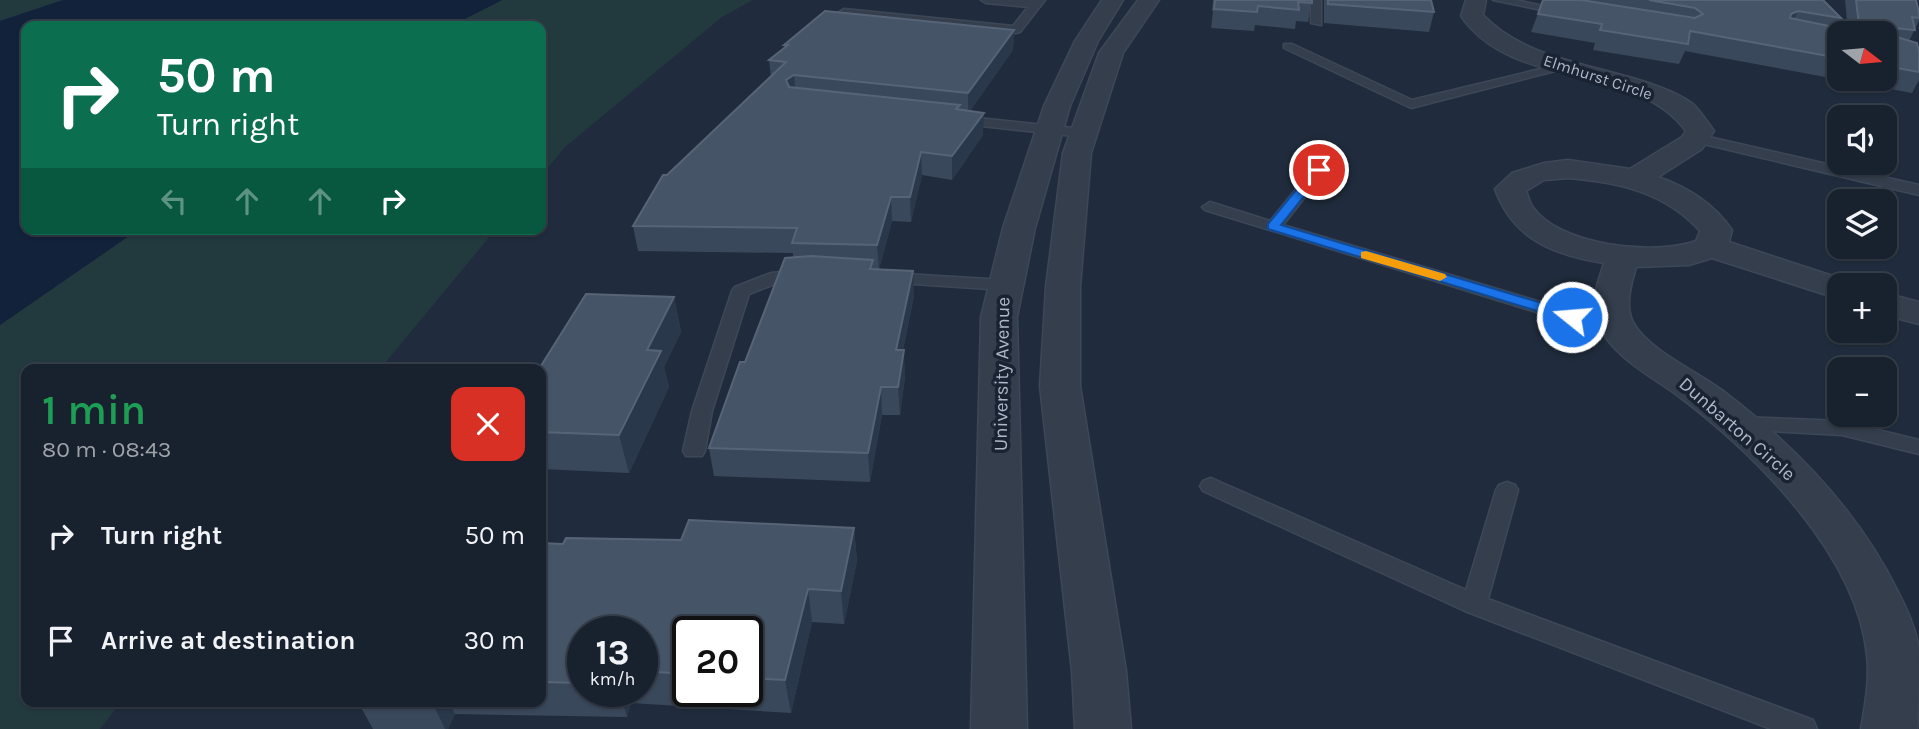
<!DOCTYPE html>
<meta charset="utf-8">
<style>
:root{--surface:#18212e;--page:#252e3a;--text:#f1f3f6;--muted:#9fa3aa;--line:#363e4a}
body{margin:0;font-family:Karla,sans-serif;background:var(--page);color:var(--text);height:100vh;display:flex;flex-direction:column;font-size:26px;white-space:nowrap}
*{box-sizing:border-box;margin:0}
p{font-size:23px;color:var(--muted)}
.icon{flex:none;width:38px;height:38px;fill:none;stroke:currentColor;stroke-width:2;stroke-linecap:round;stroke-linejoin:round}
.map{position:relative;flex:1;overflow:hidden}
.panel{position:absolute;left:21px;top:364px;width:525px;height:343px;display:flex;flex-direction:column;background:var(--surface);border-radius:14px;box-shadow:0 2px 5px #0004,0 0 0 2px var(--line)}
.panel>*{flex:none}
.top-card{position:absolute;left:21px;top:21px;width:525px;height:214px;border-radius:14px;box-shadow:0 2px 5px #0004,0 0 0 2px var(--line);background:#0b6e4f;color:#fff;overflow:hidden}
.needle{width:46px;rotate:106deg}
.buttons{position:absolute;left:1827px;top:21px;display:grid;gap:14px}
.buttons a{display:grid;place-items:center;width:70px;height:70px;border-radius:14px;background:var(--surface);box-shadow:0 2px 5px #0004,0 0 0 2px var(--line);font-size:35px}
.speed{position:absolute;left:567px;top:616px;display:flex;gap:14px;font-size:35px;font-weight:700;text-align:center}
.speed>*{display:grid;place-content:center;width:91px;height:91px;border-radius:50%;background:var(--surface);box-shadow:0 2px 5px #0004,0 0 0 2px var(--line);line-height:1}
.speed small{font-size:18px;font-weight:400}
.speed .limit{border:4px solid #111;border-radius:10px;background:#fff;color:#111}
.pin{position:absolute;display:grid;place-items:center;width:60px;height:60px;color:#fff;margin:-30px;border:4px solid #fff;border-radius:50%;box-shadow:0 2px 7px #0007}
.me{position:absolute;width:77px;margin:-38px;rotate:287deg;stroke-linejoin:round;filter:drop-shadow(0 0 5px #0008)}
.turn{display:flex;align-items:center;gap:24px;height:147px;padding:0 21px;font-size:32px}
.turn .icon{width:91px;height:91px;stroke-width:2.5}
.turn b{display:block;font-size:49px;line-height:60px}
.lanes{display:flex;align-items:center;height:66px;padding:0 21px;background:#0003;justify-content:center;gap:35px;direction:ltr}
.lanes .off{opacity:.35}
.round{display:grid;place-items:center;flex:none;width:74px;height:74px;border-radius:14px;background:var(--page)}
.headline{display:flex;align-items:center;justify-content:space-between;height:119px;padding:0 21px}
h1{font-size:42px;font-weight:600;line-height:52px;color:#1e9e55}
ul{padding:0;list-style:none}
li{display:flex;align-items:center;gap:21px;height:105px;padding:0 21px}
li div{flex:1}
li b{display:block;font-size:26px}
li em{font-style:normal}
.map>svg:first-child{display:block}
.green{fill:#223a3e}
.water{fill:#12223b}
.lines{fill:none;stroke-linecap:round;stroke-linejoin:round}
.service-casing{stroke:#3d4756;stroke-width:3}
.minor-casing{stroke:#3d4756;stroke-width:3}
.tertiary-casing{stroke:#3d4756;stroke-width:3}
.service{fill:#343e4d;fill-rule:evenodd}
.minor{fill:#343e4d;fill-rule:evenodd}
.tertiary{fill:#343e4d;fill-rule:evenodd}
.wall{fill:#3a485c;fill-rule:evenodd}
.shaded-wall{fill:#2a384b}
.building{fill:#465468;stroke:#576477;stroke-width:2}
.route{fill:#1a73e8;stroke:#114b97;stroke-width:2}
.slow{fill:#f59e0b}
.labels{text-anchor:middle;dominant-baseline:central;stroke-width:7;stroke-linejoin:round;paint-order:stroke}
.far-street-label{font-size:16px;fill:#afb8c9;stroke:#192332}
.street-label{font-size:19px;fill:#afb8c9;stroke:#192332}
</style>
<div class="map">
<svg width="1919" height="729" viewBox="0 0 1919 729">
<rect width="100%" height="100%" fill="#202c3d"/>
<path class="green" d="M0 0H63L0 21Z
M502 0H753L722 17 565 147 541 176V26H451Z
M139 229H496L380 369H26V702H121L100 729H0V325Z"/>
<path class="water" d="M63 0H502L451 26H26V229H139L0 325V21Z"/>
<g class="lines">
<g class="service-casing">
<path id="service" d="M981 0H1045L1020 32 1016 33 844 15 839 12 844 9 1013 26 1028 7 986 3Z
M1311 0H1321V25L1311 23Z
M1493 0H1516L1571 12 1566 15Z
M1284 44H1292L1412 100 1565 63 1571 67 1411 108 1284 48Z
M959 116 1083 129 1090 133 1083 137 954 123 952 120Z
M1696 134 1919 185V195L1691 141 1689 138Z
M1319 166 1326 170 1283 225 1628 328 1630 332 1621 338 1614 336 1205 210 1202 207 1210 202 1270 221 1314 167Z
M803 270 812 275 809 279 780 282 749 294 712 411 705 451 702 456H686L683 451 692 411 732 291 735 287 771 273Z
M889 273 1004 280 1013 285 1004 290 883 282 880 278Z
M1740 417 1842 421 1919 440V454L1842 435 1733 429 1730 424 1733 419Z
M1211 478 1466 590 1496 490 1499 485 1507 482 1515 485 1518 490 1488 599 1813 720 1817 729H1771L1465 611 1203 491 1200 486 1203 481Z"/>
</g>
<g class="minor-casing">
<path id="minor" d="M1466 0H1486L1483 15C1526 60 1594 64 1651 84 1665 89 1682 95 1694 105 1701 112 1708 123 1714 131L1702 149 1658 177C1687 187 1714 204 1732 230L1729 242 1851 282 1854 285H1839V299L1712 258 1689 265 1636 267C1631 285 1624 307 1634 324 1650 351 1698 372 1723 391 1794 445 1857 509 1897 590 1906 607 1916 629 1919 649 1919 675 1919 704 1917 729H1861C1865 705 1870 680 1867 655 1857 555 1757 456 1681 398 1652 376 1615 359 1598 325 1588 305 1598 283 1604 263 1553 255 1513 239 1495 189L1512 173 1544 163 1568 160 1630 169 1682 137 1686 131C1635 61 1513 92 1461 16ZM1568 178C1618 182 1665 192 1700 231L1696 241C1655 256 1558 246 1532 206 1529 202 1528 195 1526 191L1544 180Z
M1885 293 1919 302V324L1885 315Z"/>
</g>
<g class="tertiary-casing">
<path id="tertiary" d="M1102 0H1123L1098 41 1070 106 1035 228 1017 317 1027 729H971L981 317 1003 228 1044 106 1075 41Z
M1138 0H1159L1123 53 1091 153 1080 287V386L1126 671 1131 729H1075L1072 671 1040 386 1046 287 1063 153 1099 53Z"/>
</g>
<use href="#service" class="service"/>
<use href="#minor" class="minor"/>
<use href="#tertiary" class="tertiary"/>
</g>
<path class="wall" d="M1213 0H1312L1308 22 1296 21 1295 29 1255 25 1254 31 1211 28 1213 11H1212Z
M1324 0H1431L1434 12 1429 32 1324 23Z
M1543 0H1823L1841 18 1836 27 1848 30 1845 0H1916L1919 13V21L1909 41 1919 51V80L1912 93 1685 51 1679 64 1593 50 1595 43 1531 32ZM1839 33H1885V79H1839Z
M1014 30 1013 50 970 111 983 135 952 180 922 175 911 222 892 221 879 269 914 296 903 350 905 377 900 415H882L870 482 714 476 709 448 745 362 793 258V253L638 251 633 226 667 175 771 77 769 60 784 48V45Z
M674 297 681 332 664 367 669 387 629 473 541 469V369Z
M854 528 857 561 844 624 812 622 791 713 631 703 627 717 455 714 448 729H373L358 702H541V543L563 544 681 540ZM583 632H642V691H583ZM688 632H747V691H688Z"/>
<path class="shaded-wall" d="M1798 11 1789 29 1791 14Z
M1014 30 1013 50 968 114V93Z
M794 75 796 96 789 101 786 80Z
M984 113 983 135 952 180V156Z
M921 152 922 175 911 222 910 197Z
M891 197 892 221 879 270 877 245Z
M913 271 914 296 897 377 896 350Z
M674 297 681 332 664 367 669 387 629 473 619 435 647 350Z
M904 350 905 377 900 415 898 387Z
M881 387 882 415 870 482 868 453Z
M854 528 857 561 844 624 841 591Z
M808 589 812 622 791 713 785 680Z
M619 691H627L631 703 627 717Z
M432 702H449L455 714 448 729H445Z"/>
<path class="building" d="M1215 0H1312V3L1298 2 1299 10 1258 6 1257 12 1214 9Z
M1328 0H1431L1434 12 1328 4Z
M1543 0H1581L1695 18 1703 14 1695 8 1649 0H1823L1841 18 1798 11 1791 14 1790 18 1848 30 1851 28 1856 33H1839V58L1690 31 1688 44 1600 30 1602 24 1538 14Z
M1856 0H1916L1919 13V18L1912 17 1915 30 1894 28 1893 36 1917 43 1919 51V72L1885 66V33H1860Z
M825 11 1014 30 968 93 794 75 786 80 789 87 960 105 956 109 984 113 952 156 921 152 910 197H891L877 245 792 243 797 228 633 226 663 175H667L786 62 769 60 788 45H784Z
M811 256 873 260 870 269 913 271 896 350H904L898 387H881L868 453 709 448 740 362H745L785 258Z
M586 294 674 297 647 350 661 351 619 435 541 432V369H539Z
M689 520 854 528 841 591 808 589 785 680 747 678V632H688V674L642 671V632H583V683L541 682V543L563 544 566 538 681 540Z"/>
<path class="route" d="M1319 166 1325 170 1281 225 1578 314 1580 317 1572 322 1567 320 1268 229V224L1315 167Z"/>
<path class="slow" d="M1366 251 1445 274 1447 277 1440 281 1361 258V252Z"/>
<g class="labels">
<g class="far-street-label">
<text transform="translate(1598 77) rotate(18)">Elmhurst Circle</text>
</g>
<g class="street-label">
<text transform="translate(1002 374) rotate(-89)">University Avenue</text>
<text transform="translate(1737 429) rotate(41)">Dunbarton Circle</text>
</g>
</g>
</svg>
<div class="buttons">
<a><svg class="needle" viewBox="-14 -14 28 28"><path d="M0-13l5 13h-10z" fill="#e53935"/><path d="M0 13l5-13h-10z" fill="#9fa3aa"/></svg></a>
<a><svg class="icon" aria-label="sound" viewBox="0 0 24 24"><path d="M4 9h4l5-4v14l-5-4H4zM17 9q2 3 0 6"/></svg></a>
<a><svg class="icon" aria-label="layers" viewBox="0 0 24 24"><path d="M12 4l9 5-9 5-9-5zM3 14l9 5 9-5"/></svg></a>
<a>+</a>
<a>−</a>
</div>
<div class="speed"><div>13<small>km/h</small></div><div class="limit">20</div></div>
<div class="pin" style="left:1319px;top:170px;background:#d93025"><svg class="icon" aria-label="arrive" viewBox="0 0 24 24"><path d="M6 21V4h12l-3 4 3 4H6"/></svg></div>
<svg class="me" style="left:1572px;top:317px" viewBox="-20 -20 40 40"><circle r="17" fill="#1a73e8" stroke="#fff" stroke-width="3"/><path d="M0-11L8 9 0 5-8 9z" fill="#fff"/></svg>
<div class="top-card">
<div class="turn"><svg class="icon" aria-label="right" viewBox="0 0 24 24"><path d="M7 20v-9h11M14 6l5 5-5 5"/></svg><div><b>50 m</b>Turn right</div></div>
<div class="lanes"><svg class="icon off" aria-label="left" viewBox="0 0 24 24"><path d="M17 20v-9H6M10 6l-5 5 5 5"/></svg><svg class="icon off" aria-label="ahead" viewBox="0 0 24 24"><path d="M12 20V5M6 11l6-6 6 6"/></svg><svg class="icon off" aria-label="ahead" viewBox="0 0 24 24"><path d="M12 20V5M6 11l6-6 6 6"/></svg><svg class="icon" aria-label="right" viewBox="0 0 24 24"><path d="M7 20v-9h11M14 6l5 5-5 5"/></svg></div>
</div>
<section class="panel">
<div class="headline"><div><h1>1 min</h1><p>80 m · 08:43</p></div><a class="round" style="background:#d93025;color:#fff"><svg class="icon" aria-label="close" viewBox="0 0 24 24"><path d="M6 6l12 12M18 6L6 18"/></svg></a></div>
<ul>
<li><svg class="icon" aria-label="right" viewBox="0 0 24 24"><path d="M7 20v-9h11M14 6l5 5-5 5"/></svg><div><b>Turn right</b></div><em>50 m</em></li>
<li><svg class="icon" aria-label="arrive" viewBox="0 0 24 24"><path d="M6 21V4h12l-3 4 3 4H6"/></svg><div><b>Arrive at destination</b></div><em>30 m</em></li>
</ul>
</section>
</div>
